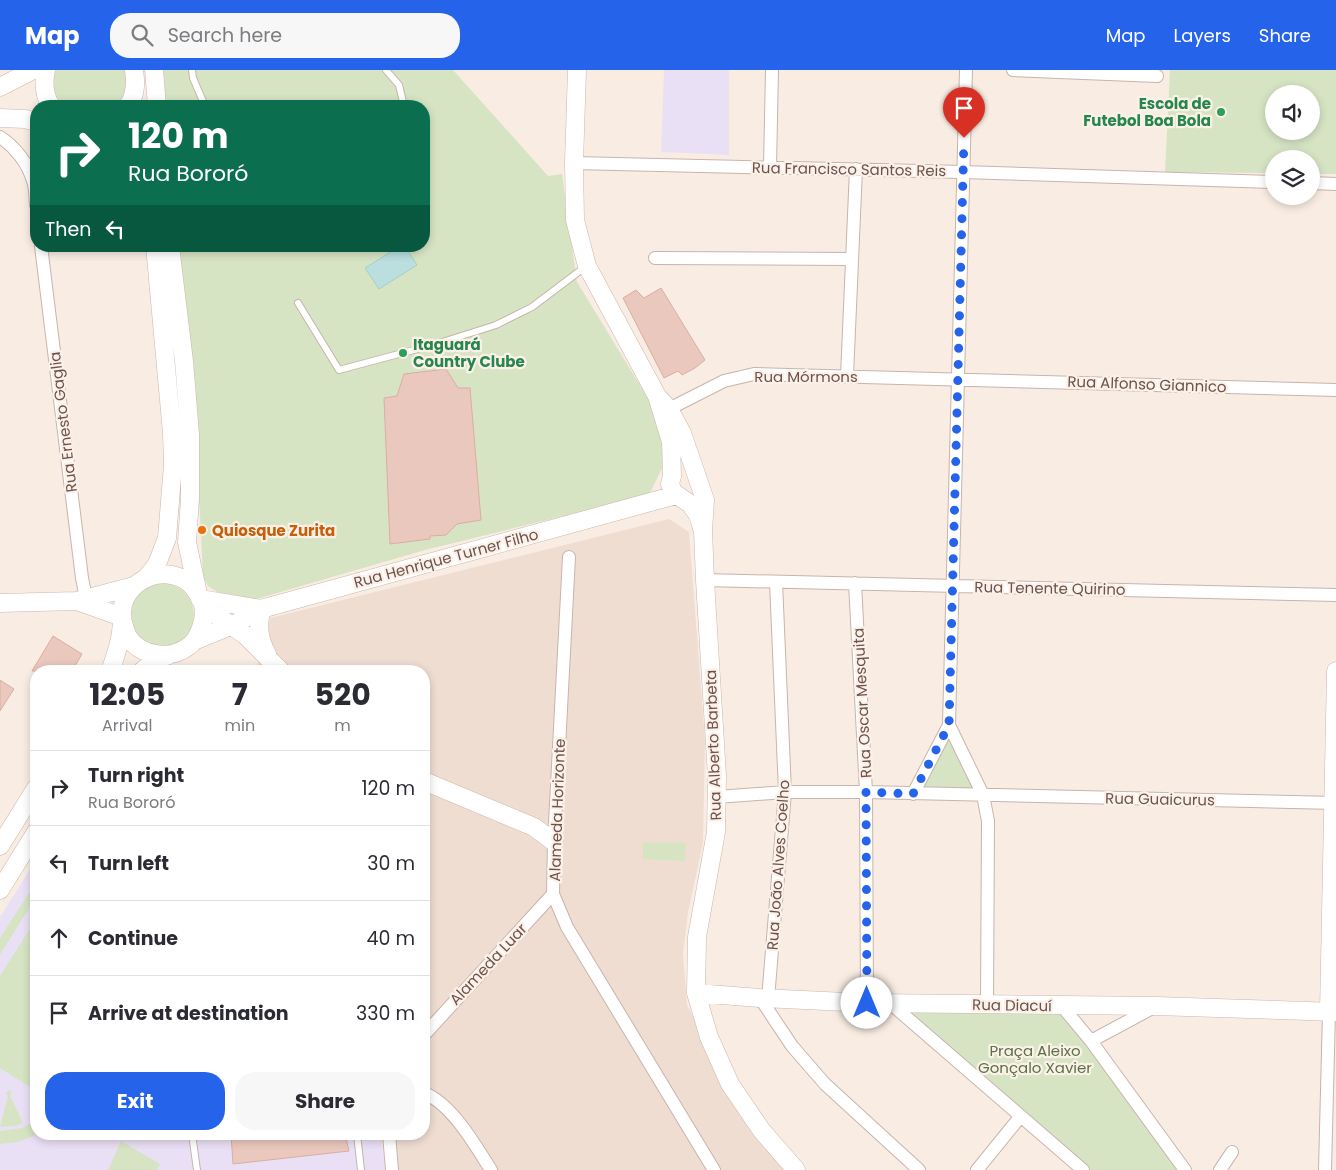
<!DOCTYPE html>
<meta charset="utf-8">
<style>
:root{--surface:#fff;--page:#f7f7f7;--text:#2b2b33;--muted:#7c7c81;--line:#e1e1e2;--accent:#2563eb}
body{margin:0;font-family:Poppins,sans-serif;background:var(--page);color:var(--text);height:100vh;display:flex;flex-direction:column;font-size:19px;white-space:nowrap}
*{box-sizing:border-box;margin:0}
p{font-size:16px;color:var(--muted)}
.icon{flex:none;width:28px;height:28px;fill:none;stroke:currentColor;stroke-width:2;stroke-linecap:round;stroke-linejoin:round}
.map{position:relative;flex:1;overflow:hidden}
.sheet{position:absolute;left:30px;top:595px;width:400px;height:475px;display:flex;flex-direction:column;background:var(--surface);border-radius:20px;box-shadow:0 2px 8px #0003}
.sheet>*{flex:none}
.hud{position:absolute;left:30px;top:30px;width:400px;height:152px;border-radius:20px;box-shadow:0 2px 8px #0003;background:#0b6e4f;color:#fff;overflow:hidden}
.buttons{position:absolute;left:1265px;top:15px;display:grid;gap:10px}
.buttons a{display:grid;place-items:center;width:55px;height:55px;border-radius:50%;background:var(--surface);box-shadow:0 2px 8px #0003;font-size:25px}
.pin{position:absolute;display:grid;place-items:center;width:42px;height:42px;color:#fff;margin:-51px -21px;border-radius:50% 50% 50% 0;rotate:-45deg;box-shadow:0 0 5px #0007}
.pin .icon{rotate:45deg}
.me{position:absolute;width:55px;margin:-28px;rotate:0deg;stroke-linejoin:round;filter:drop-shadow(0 0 4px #0008)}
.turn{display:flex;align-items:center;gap:18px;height:105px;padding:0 15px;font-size:22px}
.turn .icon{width:65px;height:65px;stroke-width:2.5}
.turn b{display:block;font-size:35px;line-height:42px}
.then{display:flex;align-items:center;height:48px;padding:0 15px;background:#0003;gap:10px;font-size:19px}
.eta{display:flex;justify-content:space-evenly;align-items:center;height:85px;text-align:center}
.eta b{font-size:30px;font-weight:700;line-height:35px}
.button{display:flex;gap:10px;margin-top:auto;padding:10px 15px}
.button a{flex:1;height:58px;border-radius:20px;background:var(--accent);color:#fff;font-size:20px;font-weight:700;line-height:58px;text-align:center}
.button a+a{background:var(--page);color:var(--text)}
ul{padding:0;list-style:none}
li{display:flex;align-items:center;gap:15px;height:75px;padding:0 15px;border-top:1px solid var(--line)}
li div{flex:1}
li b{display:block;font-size:19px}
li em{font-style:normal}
header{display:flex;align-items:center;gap:30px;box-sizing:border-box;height:70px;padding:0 25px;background:var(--accent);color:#fff}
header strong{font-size:24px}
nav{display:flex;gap:28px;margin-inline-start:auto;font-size:18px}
.search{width:350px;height:45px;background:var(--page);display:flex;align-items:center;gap:12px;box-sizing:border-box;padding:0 18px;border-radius:20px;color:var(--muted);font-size:19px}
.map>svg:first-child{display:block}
.residential{fill:#efddd2}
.education{fill:#eae0f5}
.green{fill:#d6e4c4;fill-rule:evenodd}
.water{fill:#badfde;stroke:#a2d0cf}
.building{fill:#ebc8be;stroke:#dbada1}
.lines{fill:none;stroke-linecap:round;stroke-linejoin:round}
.lane-casing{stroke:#c8b4ab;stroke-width:8}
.street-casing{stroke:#c8b4ab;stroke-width:14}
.secondary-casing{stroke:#cdb5ac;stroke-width:19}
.lane{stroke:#fff;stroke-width:6}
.street{stroke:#fff;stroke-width:12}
.secondary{stroke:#fff;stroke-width:18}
.route{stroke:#2563eb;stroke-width:9;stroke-dasharray:0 16.2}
.leisure-dot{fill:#2e9e5b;stroke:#fcf1e9;stroke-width:2}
.food-dot{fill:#e8710a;stroke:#fcf1e9;stroke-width:2}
.labels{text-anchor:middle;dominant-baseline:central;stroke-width:4.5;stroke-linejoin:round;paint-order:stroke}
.leisure-label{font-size:15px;font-weight:bold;fill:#27864d;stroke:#fcf1e9;text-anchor:end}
.street-label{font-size:15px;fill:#6d534c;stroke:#fcf1e9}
.food-label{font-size:15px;font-weight:bold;fill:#c56008;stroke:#fcf1e9;text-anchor:start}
.park-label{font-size:15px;fill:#5b7146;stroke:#fcf1e9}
</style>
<header>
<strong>Map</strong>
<div class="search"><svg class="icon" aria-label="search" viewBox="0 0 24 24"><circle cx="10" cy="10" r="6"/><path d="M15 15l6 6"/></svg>Search here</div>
<nav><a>Map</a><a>Layers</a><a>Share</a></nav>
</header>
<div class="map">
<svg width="1336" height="1100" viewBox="0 0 1336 1100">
<rect width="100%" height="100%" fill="#f9ede3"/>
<path class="residential" d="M669 449 689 462 705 670 703 772 688 843 683 884 687 935 733 1024 787 1100H386L382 1064H424V601H257V596L270 548Z"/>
<path class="education" d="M664 0H729V85L661 82Z
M36 790V1064H381L385 1100H0V847Z"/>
<path class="green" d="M56 0H130L124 36H61C54 26 51 12 56 0Z
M160 0H453L548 106 562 104 577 212 663 353 668 386 649 425 425 480 253 530 225 527 208 516 203 506 200 444 176 176H424V36H163Z
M1170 0H1336V104H1311V89H1274V103L1165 102ZM1274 24H1311V61H1274Z
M130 545a32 32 0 1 1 64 0a32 32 0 1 1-64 0Z
M949 660 981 723 914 721Z
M643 772 686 773 685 791 643 789Z
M36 812V827L0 885V868Z
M36 849V1021L0 998V906Z
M902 939H1059L1180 1100H1091Z
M9 1020 11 1023 10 1026 23 1053 15 1056 0 1057 8 1026 6 1023Z
M36 1051V1064H39L18 1072 0 1074V1061L22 1058Z
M121 1071 160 1094 157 1100H108Z"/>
<path class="water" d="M400 176H405L417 195 379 219 365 198Z"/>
<path class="building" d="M661 218 705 290 695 298 682 305 678 301 664 308 623 228 636 220 644 228Z
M446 299 458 318H470L481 450 457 454 446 465 430 466V469L390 474 384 328 397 326 404 304Z
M53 566 82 584 72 601H32Z
M0 610 14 619 0 641Z
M231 1064H345L349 1081 233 1094Z"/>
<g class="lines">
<g class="lane-casing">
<path id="lane" d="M192 0 193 8 205 36
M386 0 399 15 403 32 400 36
M298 233 339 300 436 274 496 255 532 237 585 197
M192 1064 197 1100
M357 1064 361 1100"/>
</g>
<g class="street-casing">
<path id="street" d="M1013 0 1157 6
M0 67C15 77 28 93 33 111 36 119 35 128 36 135
M574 93 963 102 1274 112
M770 97 772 0
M1311 113 1336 114
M41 176 82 508 86 528
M655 188 852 189
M847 306 856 99
M661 343 724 311 754 304 1336 320
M569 487 554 772 553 824 567 857 714 1100
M705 510 1336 525
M855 513 866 722 867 933
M949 655 983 725 988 751 987 934
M913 724 949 655 966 0
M717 727 785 722H866L1336 733
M760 928 792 976 825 1014 919 1100
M768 929 785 722 776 512
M890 933 1083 1100
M1061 935 1091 971 1185 1100
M424 965 553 824
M1091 971 1156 936
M424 1023C452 1034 475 1075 491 1100
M389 1064 392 1100
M977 1100 1020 1047
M1220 1100 1232 1082
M1325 1100 1329 942"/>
</g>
<g class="secondary-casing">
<path id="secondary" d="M46 0C43 13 44 25 51 36
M154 0 157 36
M577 0 574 93 575 150 587 196 657 326 671 372 672 406 670 414 673 422 690 434 698 445 702 458
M0 17 33 0
M128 36C136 25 136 13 134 0
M0 48 25 49 36 52
M170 176 184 291 190 364V429L187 472 198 524
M657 326 669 339 682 363 705 430 703 461 705 510 717 706 716 762 697 867 696 923 709 967 730 1014 762 1061 796 1100
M147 507 157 494 167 468 173 395 172 363 155 176
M200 529 261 539
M77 531 122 547
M0 533 77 531 134 516
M204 537 245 565 281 601
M261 539C258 557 258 567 267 584
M194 571 233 555 261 539 676 425
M110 601C116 586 121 570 122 553 123 549 122 546 122 542 123 523 138 509 156 505 166 503 179 505 188 512 195 518 202 529 204 538 205 550 199 569 189 576 171 590 141 587 128 567 126 563 124 557 123 552
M142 601 155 590 169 585
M424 711 534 757 554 772
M0 776 36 718
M0 820 36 762
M696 923 760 928 867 933 1156 936 1336 942
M1329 942 1336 601"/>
</g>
<use href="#lane" class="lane"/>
<use href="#street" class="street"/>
<use href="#secondary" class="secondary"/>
</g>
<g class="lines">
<path class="route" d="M867 933 866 722 913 724 949 655 964 68"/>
</g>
<g class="leisure-dot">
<circle cx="1221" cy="42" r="5"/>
<circle cx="403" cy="283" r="5"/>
</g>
<circle class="food-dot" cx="202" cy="460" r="5"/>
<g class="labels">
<g class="leisure-label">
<text x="1211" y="33">Escola de<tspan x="1211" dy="17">Futebol Boa Bola</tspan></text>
<text x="413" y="274" text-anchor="start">Itaguará<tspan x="413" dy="17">Country Clube</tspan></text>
</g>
<g class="street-label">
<text transform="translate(849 99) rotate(1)">Rua Francisco Santos Reis</text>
<text x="806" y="306">Rua Mórmons</text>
<text transform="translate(1147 314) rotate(2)">Rua Alfonso Giannico</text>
<text transform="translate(63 352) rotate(-97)">Rua Ernesto Gaglia</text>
<text transform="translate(446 488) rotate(-15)">Rua Henrique Turner Filho</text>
<text transform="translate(1050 518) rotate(1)">Rua Tenente Quirino</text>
<text transform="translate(862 633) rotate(-93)">Rua Oscar Mesquita</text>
<text transform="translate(713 675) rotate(-92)">Rua Alberto Barbeta</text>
<text transform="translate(1160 729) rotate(1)">Rua Guaicurus</text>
<text transform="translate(557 740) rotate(-88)">Alameda Horizonte</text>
<text transform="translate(778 795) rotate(-86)">Rua João Alves Coelho</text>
<text transform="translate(488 894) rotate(-47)">Alameda Luar</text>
<text transform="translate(1012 935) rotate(1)">Rua Diacuí</text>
</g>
<g class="food-label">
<text x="212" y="460">Quiosque Zurita</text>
</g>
<g class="park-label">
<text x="1035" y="980">Praça Aleixo<tspan x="1035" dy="17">Gonçalo Xavier</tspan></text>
</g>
</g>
</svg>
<div class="buttons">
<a><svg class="icon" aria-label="sound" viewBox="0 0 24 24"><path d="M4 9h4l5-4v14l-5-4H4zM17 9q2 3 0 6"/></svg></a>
<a><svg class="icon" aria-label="layers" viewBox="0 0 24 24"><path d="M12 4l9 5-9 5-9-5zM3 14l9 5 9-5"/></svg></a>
</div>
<div class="pin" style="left:964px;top:68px;background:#d93025"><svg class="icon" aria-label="arrive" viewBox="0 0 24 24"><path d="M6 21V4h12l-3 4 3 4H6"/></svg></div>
<svg class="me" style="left:867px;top:933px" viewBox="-20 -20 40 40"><circle r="19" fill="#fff"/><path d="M0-13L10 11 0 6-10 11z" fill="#2563eb"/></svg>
<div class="hud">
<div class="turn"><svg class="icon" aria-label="right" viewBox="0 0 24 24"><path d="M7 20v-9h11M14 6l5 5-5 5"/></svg><div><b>120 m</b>Rua Bororó</div></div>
<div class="then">Then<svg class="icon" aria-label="left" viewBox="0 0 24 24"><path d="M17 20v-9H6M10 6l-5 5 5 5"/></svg></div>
</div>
<section class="sheet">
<div class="eta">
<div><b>12:05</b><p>Arrival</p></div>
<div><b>7</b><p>min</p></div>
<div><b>520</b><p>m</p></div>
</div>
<ul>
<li><svg class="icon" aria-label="right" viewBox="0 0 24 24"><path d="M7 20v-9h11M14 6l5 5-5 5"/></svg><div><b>Turn right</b><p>Rua Bororó</p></div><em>120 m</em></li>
<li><svg class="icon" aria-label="left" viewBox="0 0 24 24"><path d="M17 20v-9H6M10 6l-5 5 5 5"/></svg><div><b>Turn left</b></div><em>30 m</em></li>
<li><svg class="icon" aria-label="ahead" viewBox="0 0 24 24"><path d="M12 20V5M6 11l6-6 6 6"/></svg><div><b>Continue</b></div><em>40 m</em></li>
<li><svg class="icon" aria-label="arrive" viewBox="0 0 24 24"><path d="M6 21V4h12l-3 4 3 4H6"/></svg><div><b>Arrive at destination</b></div><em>330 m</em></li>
</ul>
<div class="button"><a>Exit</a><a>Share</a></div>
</section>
</div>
